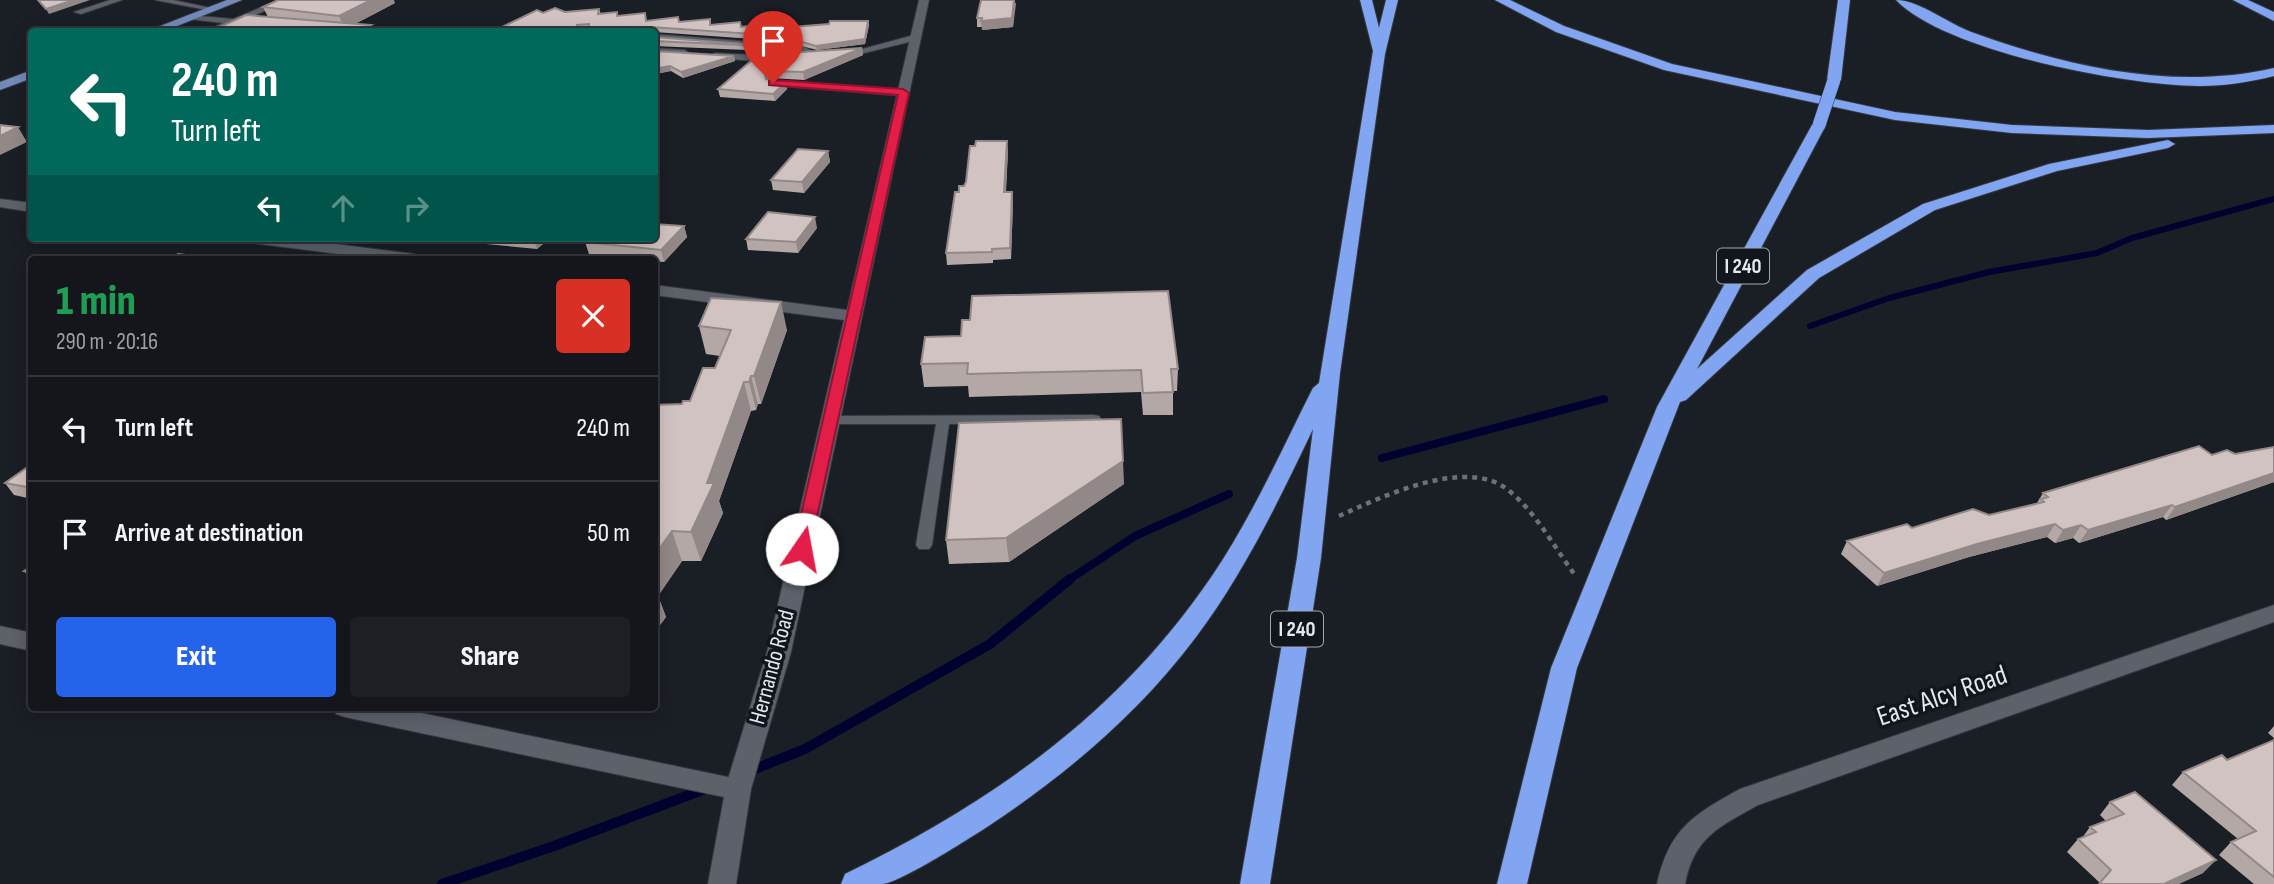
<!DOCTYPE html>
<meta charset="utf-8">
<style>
:root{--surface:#14161c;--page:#1d1f25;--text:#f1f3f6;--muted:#9d9fa3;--line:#33353b;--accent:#2563eb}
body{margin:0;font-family:"Sofia Sans Condensed",sans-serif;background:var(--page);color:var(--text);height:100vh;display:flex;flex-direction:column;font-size:26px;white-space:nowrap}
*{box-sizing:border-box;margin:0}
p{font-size:23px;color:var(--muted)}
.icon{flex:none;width:38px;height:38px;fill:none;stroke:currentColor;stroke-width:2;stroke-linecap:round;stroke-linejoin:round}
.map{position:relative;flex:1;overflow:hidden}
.drawer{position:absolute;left:28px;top:256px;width:630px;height:455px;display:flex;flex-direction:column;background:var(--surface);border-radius:7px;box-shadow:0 4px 18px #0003,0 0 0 2px var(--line)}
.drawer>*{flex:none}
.hud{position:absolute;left:28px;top:28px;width:630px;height:214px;border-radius:7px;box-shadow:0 4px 18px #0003,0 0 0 2px var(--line);background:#00695c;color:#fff;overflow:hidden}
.pin{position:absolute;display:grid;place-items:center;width:60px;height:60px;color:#fff;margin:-72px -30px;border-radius:50% 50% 50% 0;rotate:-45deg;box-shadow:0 0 7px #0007}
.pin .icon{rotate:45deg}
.me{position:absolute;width:77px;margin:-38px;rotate:12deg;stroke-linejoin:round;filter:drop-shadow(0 0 5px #0008)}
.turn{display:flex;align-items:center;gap:24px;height:147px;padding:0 28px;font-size:32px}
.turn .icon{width:91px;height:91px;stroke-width:2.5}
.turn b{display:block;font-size:49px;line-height:60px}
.lanes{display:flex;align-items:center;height:66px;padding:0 28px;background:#0003;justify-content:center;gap:35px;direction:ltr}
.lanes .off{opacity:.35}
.round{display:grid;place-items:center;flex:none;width:74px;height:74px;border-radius:7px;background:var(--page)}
.head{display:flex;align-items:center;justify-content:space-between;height:119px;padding:0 28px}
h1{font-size:42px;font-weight:800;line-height:52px;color:#1e9e55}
.button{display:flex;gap:14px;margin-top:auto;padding:14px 28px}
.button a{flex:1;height:80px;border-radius:7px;background:var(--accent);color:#fff;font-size:28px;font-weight:800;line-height:80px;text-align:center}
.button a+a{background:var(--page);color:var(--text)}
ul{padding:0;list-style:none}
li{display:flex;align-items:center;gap:21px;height:105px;padding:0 28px;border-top:2px solid var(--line)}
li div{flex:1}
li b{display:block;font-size:26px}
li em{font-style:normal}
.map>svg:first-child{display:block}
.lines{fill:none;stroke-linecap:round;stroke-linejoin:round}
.stream-far2{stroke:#00012f;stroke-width:6}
.stream-far1{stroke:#00012f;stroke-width:8}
.stream{stroke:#00012f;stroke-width:10}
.service-casing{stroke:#36393f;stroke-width:2}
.minor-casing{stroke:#36393f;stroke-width:2}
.tertiary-casing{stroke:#36393f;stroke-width:2}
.primary-casing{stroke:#36393f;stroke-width:2}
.motorway-casing{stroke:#36393f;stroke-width:2}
.path{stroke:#6d7177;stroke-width:4.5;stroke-dasharray:5 5;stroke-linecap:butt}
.service{fill:#5c616a;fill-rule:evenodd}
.minor{fill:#5c616a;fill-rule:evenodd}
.tertiary{fill:#5c616a;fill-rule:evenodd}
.primary{fill:#728aba;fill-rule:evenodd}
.motorway{fill:#81a5f0;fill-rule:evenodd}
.motorway-bridge-casing{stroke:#36393f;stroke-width:14;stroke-linecap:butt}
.motorway-bridge{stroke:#81a5f0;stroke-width:13}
.wall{fill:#b4a8a6}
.shaded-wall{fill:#928887}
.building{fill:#d1c3c1;stroke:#928887;stroke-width:2;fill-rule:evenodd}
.route{fill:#e11d48;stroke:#92132f;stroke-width:2}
.labels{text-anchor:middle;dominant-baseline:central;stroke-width:7;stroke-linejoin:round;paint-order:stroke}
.shield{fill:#11151c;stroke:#a5a8ae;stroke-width:2}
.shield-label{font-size:21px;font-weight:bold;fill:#e5e7ed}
.street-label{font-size:23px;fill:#e5e7ed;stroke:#11151c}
.near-street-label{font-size:28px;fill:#e5e7ed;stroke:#11151c}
</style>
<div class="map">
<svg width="2274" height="884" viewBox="0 0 2274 884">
<rect width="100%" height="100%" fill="#1a1e25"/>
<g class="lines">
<path class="stream-far2" d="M1810 326 1889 298 1989 272 2097 253 2132 238 2274 199"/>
<path class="stream-far1" d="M1382 458 1604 399
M1067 581 1135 536 1229 494"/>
<path class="stream" d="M750 771 805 749 990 644 1070 579
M442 884 554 846 705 789"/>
<g class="service-casing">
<path id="service" d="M110 0H122L81 14 74 12Z
M155 0H173L216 9 212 11Z
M279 0H290L244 20 253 21 254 23C247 26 243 23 235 24 224 25 218 32 204 32L223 23 189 19 185 17 189 15 233 19Z
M654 34 802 46 825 57 821 60 800 51 786 50 654 39Z
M914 35 918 38 917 40 844 58 840 55Z
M654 48 685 50 689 53 685 56 654 54Z
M715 53 772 56 776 59 772 62 712 58 711 56Z
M773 80 903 90 908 93 903 96 770 85 769 83Z
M1094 415 1099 416 1101 419 1099 422 949 424 932 545 929 549H919L916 545 936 424H830L823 420 830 416Z"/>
</g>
<g class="minor-casing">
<path id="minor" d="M919 0H929L791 652 751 789 747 797 738 800 729 797 725 789 767 652 844 320 654 295V285L847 310Z
M0 199 32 203V212L0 207Z
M245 238H288L414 254 422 259H378L253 243Z
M2274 605V622L1758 805C1719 827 1694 837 1685 884H1657C1669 829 1693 815 1740 789Z"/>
</g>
<g class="tertiary-casing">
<path id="tertiary" d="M0 626 32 633V651L0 644Z
M333 707H392L747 781 751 789 736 884H708L724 797 345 717 336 714Z"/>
</g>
<g class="primary-casing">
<path id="primary" d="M227 0H242L162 32H145Z
M32 70V78L0 90V82Z"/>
</g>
<g class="motorway-casing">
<path id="motorway" d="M1360 0H1372L1379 28 1386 0H1398L1385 54 1340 373 1321 558 1270 884H1240L1297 558 1313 429C1279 500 1244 573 1196 637 1140 712 1068 773 990 825 970 838 903 881 883 884 870 884 855 884 841 884L845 874C994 801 1118 714 1212 576 1252 517 1281 451 1313 388L1319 383 1373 51Z
M1495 0H1510L1564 26 1672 64 1895 112 2012 125 2148 130 2274 125V133L2148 138 2012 133 1895 120 1664 70 1556 32Z
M1838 0H1850L1841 80 1834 84 1827 80Z
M1896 0C1919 0 1950 25 1974 33 2068 67 2175 91 2274 68V76C2250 82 2225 86 2200 86 2128 86 1946 52 1896 0Z
M2233 0H2248L2274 12V21Z
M1819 121 1826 125 1697 369 1807 270 1923 204 2049 164 2168 140 2175 144 2168 148 2057 171 1935 210 1819 278 1686 400 1680 402 1577 668 1527 884H1497L1551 668 1657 407 1812 125Z"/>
</g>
<path class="path" d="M1339 516C1381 497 1467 456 1508 490 1536 512 1554 547 1575 575"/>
<use href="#service" class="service"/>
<use href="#minor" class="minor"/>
<use href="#tertiary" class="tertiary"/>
<use href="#primary" class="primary"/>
<use href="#motorway" class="motorway"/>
<g class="motorway-bridge-casing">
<path id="motorway-bridge" d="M1819 125 1834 80"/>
</g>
<use href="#motorway-bridge" class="motorway-bridge"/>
</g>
<path class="wall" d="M981 0H1015L1013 27 982 30V27H977V18Z
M395 3 355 24 371 25 373 32H214L213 30 268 17 263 7Z
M599 9 601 14 617 16 645 13 647 21 679 22 741 27 765 24 768 40 654 32H492L543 13Z
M868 21 869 25 865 44 817 50 782 41V36Z
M654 37 766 46 767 51 654 46Z
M862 48 863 55 804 80 771 78 770 79 787 89 775 101 720 97 718 89 758 55Z
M654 51 734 56 735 61 683 78 671 71 654 74Z
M828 151 830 162 804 193 773 190 771 180Z
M1008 151 1006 192H1012L1013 202 1011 259 993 260V263L947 265 946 253 959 192 964 186Z
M684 226 687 237 664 262 654 261V259H638L589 254 585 242Z
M817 228 798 253 748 250 746 239Z
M484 238H550L537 249 486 244Z
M699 326 787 330 761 404H758L756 410 751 411 719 501 723 513 701 561H682L658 596 666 617 654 633V405L682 404 690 401 715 368 720 356 706 354Z
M925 337 1178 369 1177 391H1173V415H1143L1141 392 969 397 968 386 924 387 921 364Z
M2274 447V482L2166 520 2163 517 2079 543 2073 538 2055 543 2047 537 1969 557 1877 586 1841 554 1847 541 1912 528 1989 515 2037 503 2043 493 2212 455 2235 454Z
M32 464V499L14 495 5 483Z
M1124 484 1009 562 949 564 946 540Z
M32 566V580L24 571Z
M2274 726V738L2268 733Z
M2274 738V884H2254L2219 855 2231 842 2238 839 2172 785 2183 772 2227 760 2272 741Z
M2110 802 2203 873 2178 884H2099L2100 883 2067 852 2078 839 2082 838 2090 827 2106 821 2100 815Z"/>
<path class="shaded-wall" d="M74 0H90L49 14 46 9Z
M371 0H394L395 3 345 29 339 16Z
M1014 0 1016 4 1013 27 982 30 981 21Z
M868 21 869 25 865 44 817 50 816 46Z
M371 25 373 32H358Z
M862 48 863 55 804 80 803 72Z
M734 56 735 61 683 78 681 72Z
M670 66 671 71 656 74 655 69Z
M770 71 771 78 766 82 765 75Z
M786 82 787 89 775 101 773 94Z
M18 127 27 142 0 155V136Z
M1007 141 1008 151 1005 203 1004 192Z
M828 151 830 162 804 193 802 182Z
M1012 192 1013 202 1011 259 1010 248Z
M815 217 817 228 798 253 796 242Z
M684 226 687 237 664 262 661 250Z
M533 238H550L537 249Z
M781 302 787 330 761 404 754 376Z
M751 376 758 404 756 410 749 382Z
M744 382 751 411 719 501 723 513 701 561 691 532 707 483Z
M1123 461 1124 484 1009 562 1006 538Z
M2274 473V482L2166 520 2175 507Z
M2172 505 2163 517 2079 543 2088 530Z
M2055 524 2047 537 1969 557 1877 586 1884 573 1977 544Z
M2081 525 2073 538 2055 543 2063 530Z
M672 531 682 561 658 596 666 617 654 633V556Z
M2216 860 2203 873 2179 884H2163Z"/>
<path class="building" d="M38 0H74L46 9Z
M278 0H371L339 16 263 7Z
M981 0H1014L1012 18 981 21 982 18H977Z
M555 8 565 12 599 9 598 14 617 12V16L645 13 646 21 678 17 679 22 710 19V25L740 22 741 27 765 24 767 35 651 27 652 32H492L537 10 543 13ZM589 24V29H576L577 25Z
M246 15 371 25 358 32H225L213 30Z
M830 21H868L865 39 816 46 782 36 792 27 829 24Z
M654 37 766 46 654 41Z
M862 48 803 72 770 71 765 75 766 79 786 82 773 94 718 89 758 55Z
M654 51 734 56 681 72 670 66 654 69Z
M0 125 18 127 0 136Z
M976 141H1007L1004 192H1012L1010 248 992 249V252L946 253 955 192H959V186H964L966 182 970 146H975Z
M798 149 828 151 802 182 771 180Z
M768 212 815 217 796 242 746 239Z
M654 224 684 226 661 250 585 242 590 238H654Z
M178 254 217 259H171Z
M1168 291 1178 369H1171L1173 392 1143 393 1141 370 967 374 968 363 921 364 925 337 961 336 962 320H970L972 296Z
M711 298 781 302 754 376H751L749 382H744L707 483H714L691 532 672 531 654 556V405L682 404 683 401H690L703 368H715L731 330 699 326Z
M1121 419 1123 461 1006 538 946 540 959 423Z
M2199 446 2212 455 2227 450 2235 454 2274 447V473L2175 507 2172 505 2088 530 2081 525 2063 530 2055 524 1977 544 1884 573 1847 541 1907 524 1912 528 1973 509 1989 515 2044 502 2041 499 2048 497 2043 493Z
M32 464V488L5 483Z
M32 566V573L24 571Z
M2274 740V877L2231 842 2256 831 2183 772 2222 755 2227 760Z
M2135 792 2216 860 2164 884H2099L2111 870 2078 839 2096 832 2090 827 2124 814 2110 802Z"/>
<path class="route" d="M773 80 903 89 909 93 810 549 802 555 793 549 898 95 769 85V81Z"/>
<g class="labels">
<g class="shield">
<rect x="1717" y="248.5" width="52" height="35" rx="5"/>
<rect x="1271" y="611.5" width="52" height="35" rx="5"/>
</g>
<g class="shield-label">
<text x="1743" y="266">I 240</text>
<text x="1297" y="629">I 240</text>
</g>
<g class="street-label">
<text transform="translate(772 667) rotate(-75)">Hernando Road</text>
</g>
<g class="near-street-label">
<text transform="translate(1942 696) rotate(-19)">East Alcy Road</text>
</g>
</g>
</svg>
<div class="pin" style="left:773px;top:83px;background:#d93025"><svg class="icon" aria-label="arrive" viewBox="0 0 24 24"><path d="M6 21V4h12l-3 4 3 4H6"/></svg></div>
<svg class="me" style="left:802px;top:549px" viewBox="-20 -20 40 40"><circle r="19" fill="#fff"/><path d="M0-13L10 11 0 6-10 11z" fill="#e11d48"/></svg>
<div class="hud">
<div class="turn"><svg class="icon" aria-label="left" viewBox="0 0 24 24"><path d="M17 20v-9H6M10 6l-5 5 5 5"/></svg><div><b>240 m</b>Turn left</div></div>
<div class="lanes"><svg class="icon" aria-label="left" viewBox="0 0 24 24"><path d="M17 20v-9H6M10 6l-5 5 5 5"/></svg><svg class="icon off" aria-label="ahead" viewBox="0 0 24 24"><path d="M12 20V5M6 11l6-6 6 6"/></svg><svg class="icon off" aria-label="right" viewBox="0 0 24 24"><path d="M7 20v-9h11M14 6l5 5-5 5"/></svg></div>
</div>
<section class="drawer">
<div class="head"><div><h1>1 min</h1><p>290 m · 20:16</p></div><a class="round" style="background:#d93025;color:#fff"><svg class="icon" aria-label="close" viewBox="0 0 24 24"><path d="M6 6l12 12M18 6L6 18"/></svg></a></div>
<ul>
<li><svg class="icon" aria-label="left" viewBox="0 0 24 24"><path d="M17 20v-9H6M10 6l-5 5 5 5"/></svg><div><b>Turn left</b></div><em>240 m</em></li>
<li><svg class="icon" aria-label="arrive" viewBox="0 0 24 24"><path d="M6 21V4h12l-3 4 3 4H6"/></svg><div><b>Arrive at destination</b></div><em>50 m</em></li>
</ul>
<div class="button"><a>Exit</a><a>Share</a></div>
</section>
</div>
